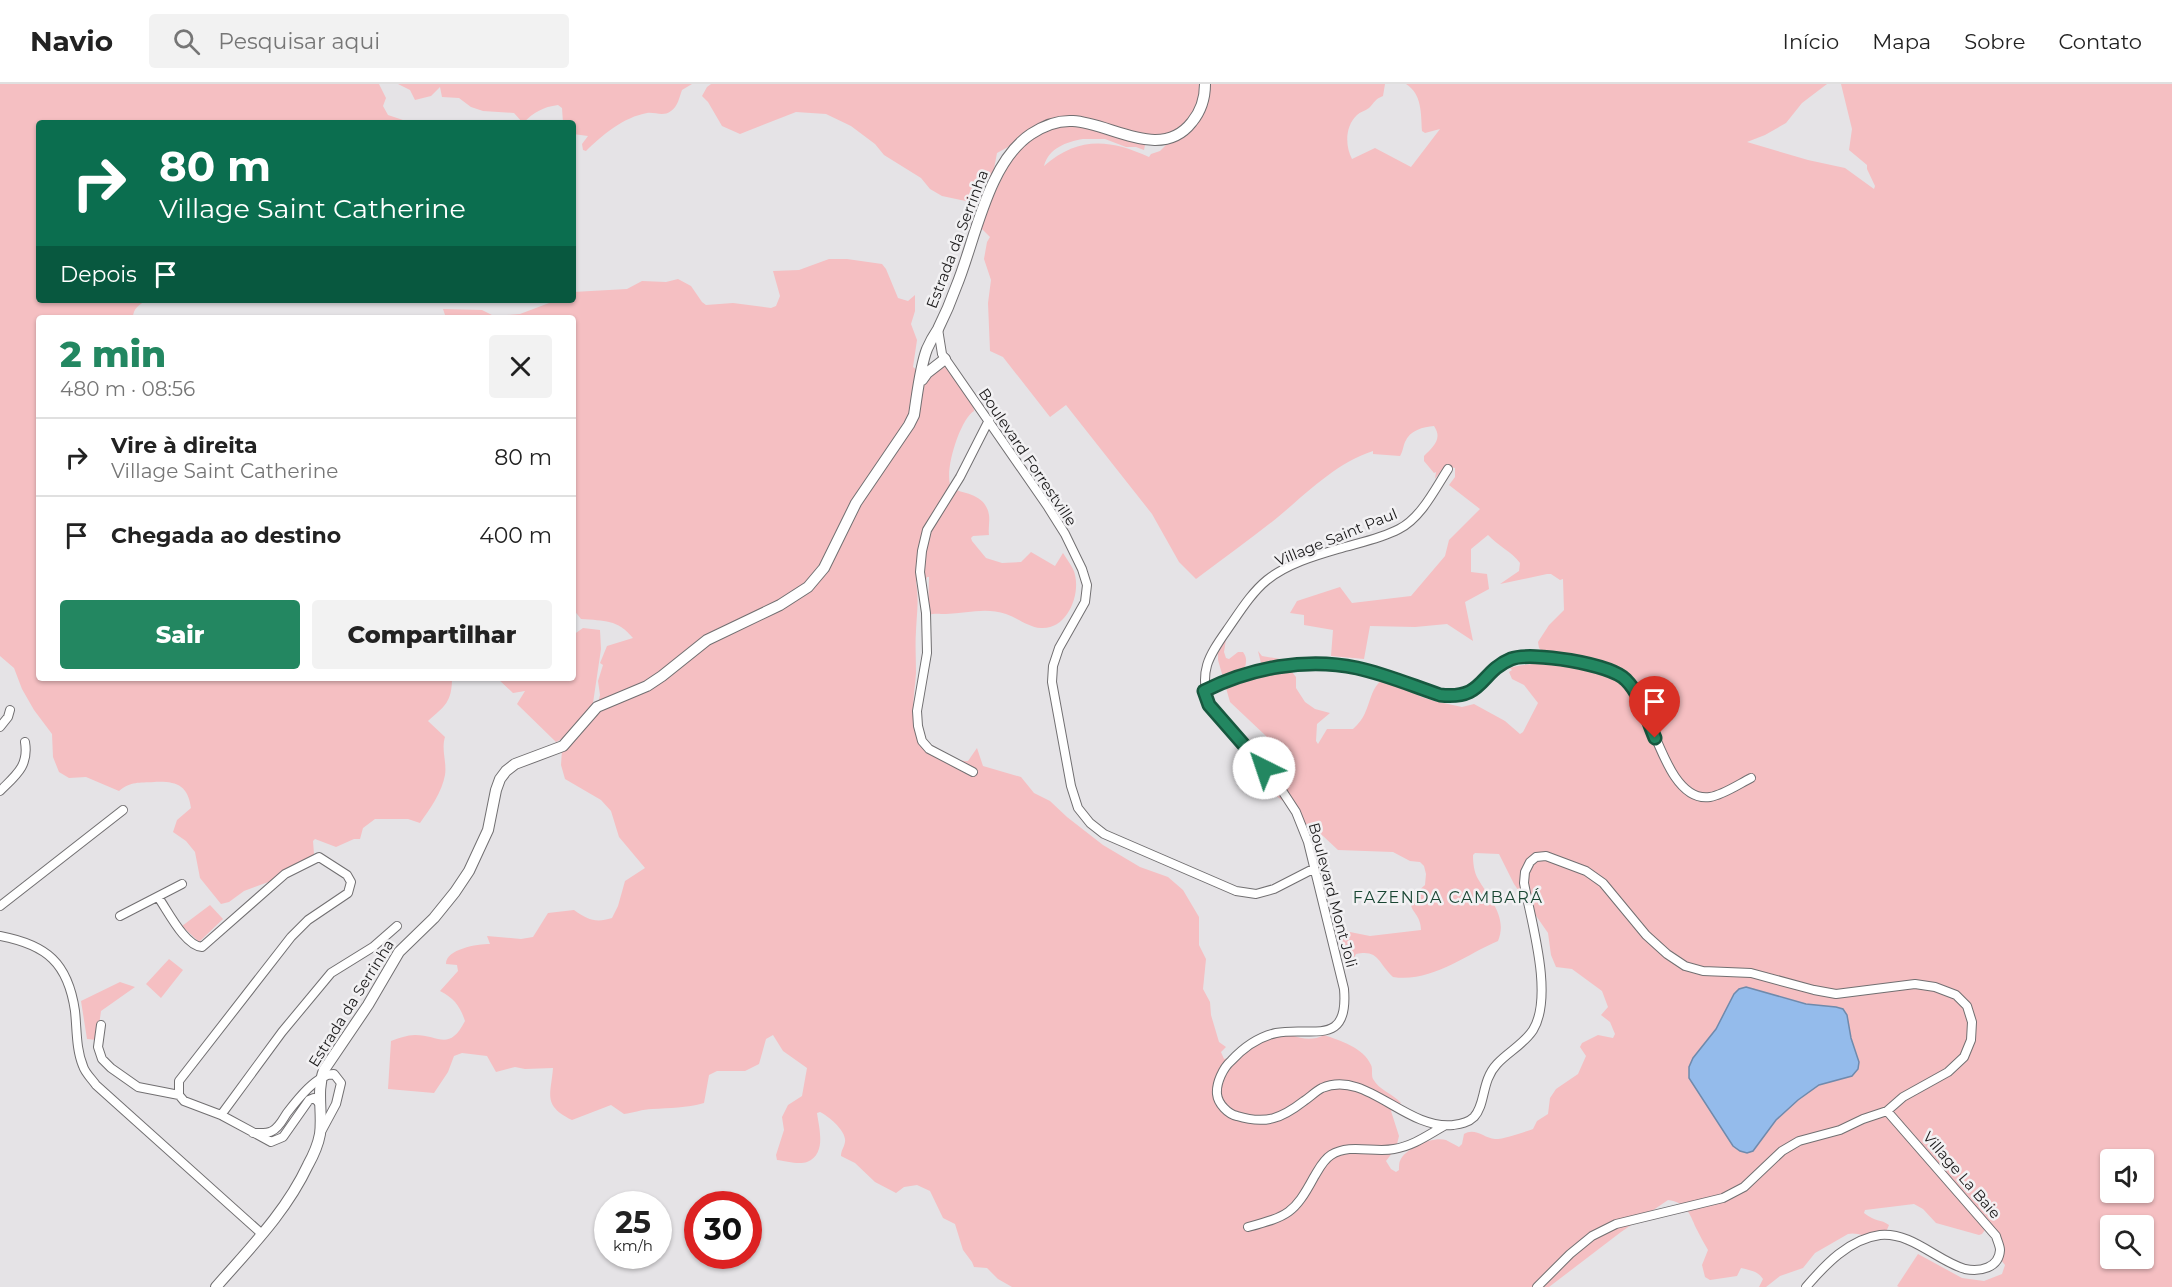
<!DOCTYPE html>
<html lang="pt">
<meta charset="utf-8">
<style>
:root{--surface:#fff;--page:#f2f2f2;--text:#222;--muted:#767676;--line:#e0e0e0;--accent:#238761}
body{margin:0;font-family:Montserrat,sans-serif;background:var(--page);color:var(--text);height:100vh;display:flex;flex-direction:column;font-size:22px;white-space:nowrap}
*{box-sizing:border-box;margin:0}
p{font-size:20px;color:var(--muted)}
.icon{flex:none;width:33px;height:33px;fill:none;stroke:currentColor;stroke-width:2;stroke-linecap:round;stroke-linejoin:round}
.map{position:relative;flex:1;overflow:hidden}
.details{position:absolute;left:36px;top:231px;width:540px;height:366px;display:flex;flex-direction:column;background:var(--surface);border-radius:6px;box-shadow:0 2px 4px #0004}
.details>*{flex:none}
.top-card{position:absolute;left:36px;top:36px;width:540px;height:183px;border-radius:6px;box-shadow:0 2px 4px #0004;background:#0b6e4f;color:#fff;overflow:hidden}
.controls{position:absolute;left:2100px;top:1065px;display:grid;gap:12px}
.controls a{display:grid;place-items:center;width:54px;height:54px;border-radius:6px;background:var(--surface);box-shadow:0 2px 4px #0004;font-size:30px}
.speed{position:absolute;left:594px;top:1107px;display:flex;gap:12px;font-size:30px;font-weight:700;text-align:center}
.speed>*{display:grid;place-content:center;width:78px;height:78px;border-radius:50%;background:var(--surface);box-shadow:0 2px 4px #0004;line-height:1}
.speed small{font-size:15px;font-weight:400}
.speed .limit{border:9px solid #d22;background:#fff;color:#111}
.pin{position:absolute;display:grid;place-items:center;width:51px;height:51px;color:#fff;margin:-62px -26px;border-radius:50% 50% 50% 0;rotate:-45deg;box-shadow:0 0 6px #0007}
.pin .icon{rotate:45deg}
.me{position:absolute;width:66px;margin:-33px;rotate:319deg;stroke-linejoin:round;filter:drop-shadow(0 0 4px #0008)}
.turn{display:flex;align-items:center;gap:21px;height:126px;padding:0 24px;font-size:27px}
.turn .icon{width:78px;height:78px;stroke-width:2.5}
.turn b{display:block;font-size:42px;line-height:51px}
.then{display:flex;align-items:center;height:57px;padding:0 24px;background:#0003;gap:12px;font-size:22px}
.round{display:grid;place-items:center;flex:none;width:63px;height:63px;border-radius:6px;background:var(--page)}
.headline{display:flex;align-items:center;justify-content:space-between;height:102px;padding:0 24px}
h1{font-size:36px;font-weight:800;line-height:45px;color:var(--accent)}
.action{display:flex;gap:12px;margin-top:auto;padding:12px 24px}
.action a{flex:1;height:69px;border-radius:6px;background:var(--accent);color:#fff;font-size:24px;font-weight:800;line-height:69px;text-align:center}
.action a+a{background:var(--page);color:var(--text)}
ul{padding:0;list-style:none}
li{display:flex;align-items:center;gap:18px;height:78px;padding:0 24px;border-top:2px solid var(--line)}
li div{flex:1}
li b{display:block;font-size:22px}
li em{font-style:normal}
header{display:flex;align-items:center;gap:36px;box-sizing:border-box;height:84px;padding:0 30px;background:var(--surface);border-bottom:2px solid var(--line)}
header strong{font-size:28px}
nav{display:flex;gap:33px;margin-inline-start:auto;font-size:21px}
.search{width:420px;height:54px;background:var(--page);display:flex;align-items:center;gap:15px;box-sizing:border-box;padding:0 21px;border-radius:6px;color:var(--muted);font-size:22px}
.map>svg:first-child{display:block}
.green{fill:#f5bfc2;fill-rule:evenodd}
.water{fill:#94bbeb;stroke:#6f8aac;stroke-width:1.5}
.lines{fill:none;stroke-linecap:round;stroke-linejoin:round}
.minor-casing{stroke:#716f71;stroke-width:10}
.tertiary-casing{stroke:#716f71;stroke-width:12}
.minor{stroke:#fff;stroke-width:8}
.tertiary{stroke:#fff;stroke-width:10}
.route-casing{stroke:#17583f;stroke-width:15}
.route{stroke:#238761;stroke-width:10}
.labels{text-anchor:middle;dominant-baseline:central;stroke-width:5;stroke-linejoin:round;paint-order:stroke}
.street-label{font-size:15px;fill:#1a191a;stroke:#f2f1f3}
.neighbourhood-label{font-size:16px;letter-spacing:1.5px;fill:#194633;stroke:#f2f1f3}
</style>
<header>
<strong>Navio</strong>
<div class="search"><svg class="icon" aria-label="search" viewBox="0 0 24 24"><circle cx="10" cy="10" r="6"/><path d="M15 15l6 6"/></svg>Pesquisar aqui</div>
<nav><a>Início</a><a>Mapa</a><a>Sobre</a><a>Contato</a></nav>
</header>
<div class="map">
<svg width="2172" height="1203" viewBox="0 0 2172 1203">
<rect width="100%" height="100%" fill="#e5e3e6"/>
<path class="green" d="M0 0H379L386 14 383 22 388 31 403 36 405 39H39V216H147C139 221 133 224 133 234H39V594H452C452 618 445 622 428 637L445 653C441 666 447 678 445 691 442 708 430 725 420 739L408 735H375L363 744 360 755H354L336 763 315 755 313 757 314 770 309 783 244 807 229 818 221 820 200 794 195 768 186 757 173 748 177 736 191 724C188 701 176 697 154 698 139 699 131 697 119 707L86 693 69 694 59 688 53 673 52 650 34 626 22 605 14 584 0 572Z
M398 0H692L682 6C679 14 678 22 671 27 663 33 656 28 647 29 624 33 602 51 586 67L583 66 582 60 588 52 573 50V39H563L562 24 558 21C543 23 534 28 523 39L514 29 483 27 471 23 459 14 442 13 440 3 431 12 415 16 410 6Z
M711 0H1385L1383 12C1375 15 1375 18 1369 24 1365 27 1360 28 1357 31 1345 42 1345 62 1352 75L1375 64 1411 83 1440 45 1425 49 1422 47C1421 29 1422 10 1406 0H1827L1802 19 1786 39 1765 51 1747 58 1808 76 1845 84 1874 105 1875 102 1867 85V81L1849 66 1852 45 1841 0H2172V1203H1899L1897 1202 1918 1170 1962 1194 1984 1197 2002 1190 2005 1181 2001 1176 1999 1154 1987 1143 1982 1150 1979 1151 1936 1139 1923 1125 1914 1120 1865 1126 1864 1129C1875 1138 1881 1135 1889 1141 1881 1165 1862 1146 1848 1150L1815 1169 1803 1184 1780 1192 1766 1203H1759L1763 1195C1758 1187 1749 1186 1741 1184L1737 1192 1710 1196 1705 1193 1702 1181 1708 1166C1704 1159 1700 1152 1696 1144 1690 1130 1686 1118 1668 1116L1621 1148 1549 1203H1012L998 1195 987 1184 974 1183 972 1178 963 1166 955 1140 943 1134 930 1107 917 1101 904 1103 896 1109 875 1098 855 1079 841 1072C841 1066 844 1064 845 1058 847 1047 828 1032 820 1028L817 1029C819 1044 827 1070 807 1078 799 1081 785 1077 777 1076L776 1071 784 1046 782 1033 788 1021 802 1012 807 984 783 967 773 951 766 955 759 980 745 987H717L709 991 704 1019C686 1024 670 1024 652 1025 643 1025 633 1029 624 1030L611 1021 572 1036C542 1021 551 1011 553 984L525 985 515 983 496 988 487 972 462 969 454 972 448 988 434 1009 388 1005 391 957C399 954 407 951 415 951 439 951 449 968 465 937 460 922 454 914 440 907L458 887 457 881 446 880C446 865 477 860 490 860L487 852 521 855 533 853 548 829 574 826C588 836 596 839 612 834L618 822 625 797 645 784 619 753 611 727 601 716 565 695 561 681 562 666 598 619 600 611 598 597 603 581 600 579 607 562 633 554C617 535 605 537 581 535L573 525V234H446L443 225 482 226 494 232 520 230 557 216H573V208L627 205 642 197 666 198 678 195 691 202 702 218 706 221 733 219 771 224 776 222 780 212 773 187 799 186 829 175H847L882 180 886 185 898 214 908 217 915 211V227L911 240 917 256 913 283 925 292 949 279 973 319 974 327C960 335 942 391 952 405 969 410 986 412 989 431 990 438 988 444 989 451L973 452 971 454 972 457 986 474 1002 479 1021 478 1031 468 1055 482 1063 469C1066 474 1070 479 1073 485 1083 507 1068 546 1041 544 1028 543 1018 534 1006 530 986 523 967 529 946 530 939 530 935 529 928 531L929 493H927L924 503 916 497C919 517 917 527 916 547 915 561 916 575 916 589 915 606 911 623 915 639 921 661 947 678 968 677L977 664 983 682 1021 693 1034 709 1050 717 1067 733 1103 761 1140 783 1168 793 1183 806 1199 833V861L1206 875 1203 905 1210 918 1211 931 1219 958 1226 963 1221 968 1224 975C1243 971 1262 958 1276 944 1291 951 1307 960 1324 951 1339 956 1364 964 1371 981 1373 985 1371 991 1373 995 1379 1006 1393 1010 1401 1019L1391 1027 1399 1052 1396 1064 1386 1077 1391 1085 1396 1088 1399 1086C1399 1085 1399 1078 1400 1077 1405 1064 1433 1052 1446 1056 1450 1058 1455 1061 1459 1063L1462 1060 1464 1050C1475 1043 1484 1054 1495 1055 1505 1055 1524 1048 1533 1045L1537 1037 1548 1030 1550 1014 1556 1005 1578 990 1586 972 1580 963 1582 959 1598 951 1613 954 1615 950 1610 938 1601 931 1608 923 1602 907 1572 885 1556 883 1551 871 1548 849 1514 800 1499 770 1475 769 1473 771C1473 779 1474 788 1478 795 1489 814 1508 833 1498 857 1465 871 1431 899 1393 893 1378 879 1379 865 1356 870L1350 881C1344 872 1336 857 1345 847L1370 852 1421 846C1421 823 1396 826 1425 801L1426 790 1424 782 1420 778 1410 777 1393 768 1338 766 1322 751 1293 731 1287 720 1263 702 1239 674V666L1242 661 1248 658 1261 660 1265 657 1266 652 1230 618 1218 576V569L1226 555 1224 568 1226 574 1229 575 1238 568H1243C1249 576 1245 583 1242 591L1256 590 1261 579 1258 567 1262 572 1286 576 1285 579 1296 593V604L1305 618 1315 625 1330 629 1317 640 1316 657 1318 660 1327 645H1353C1376 626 1363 599 1396 588L1409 594 1419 612 1434 617 1462 623 1474 620 1505 637 1520 650 1523 648 1538 619 1524 601 1512 595 1509 588 1512 586 1510 584C1523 580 1536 581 1548 576L1547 571 1539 564 1538 558 1549 541 1564 526 1563 495 1560 496 1551 490H1547L1500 500 1519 487 1520 479C1511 467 1498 462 1488 451L1471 465V488L1487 490 1489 505 1465 518 1473 557 1447 540 1415 543 1370 542 1364 575 1331 572 1333 546 1304 541V531L1290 529 1297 517 1340 503 1352 519 1411 512 1445 472 1449 456 1480 425 1449 401 1455 393V384C1445 382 1441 387 1435 395L1436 388 1434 389 1424 377V372C1433 363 1443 355 1434 342 1423 343 1410 346 1405 358 1403 363 1403 367 1400 372L1373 370V367C1336 379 1308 408 1278 433 1252 454 1224 474 1196 495L1179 478 1152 430 1066 321 1050 333 1003 273 990 267 988 219 991 196 984 175 987 158 990 153 982 145 984 131 1024 49 1008 63 997 69 993 90 983 101 975 119 942 112 930 105 921 94 884 71 875 60 851 42 826 30 796 28 740 50 722 42 708 18 702 12 707 3ZM1083 55H1105L1126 63H1136L1144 66 1145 61 1156 56 1168 59 1160 67 1151 70 1149 73C1110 55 1078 52 1044 82 1049 64 1066 58 1083 55ZM2110 1076H2144V1108H2110ZM2110 1142H2144V1174H2110Z
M583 544 600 546 601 565 593 619 569 651 556 658 517 620 525 607 513 609 497 594H573V551Z
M210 821 223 835 199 858 182 842Z
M169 875 183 886 161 914 146 900Z
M120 898 135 903 101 927 97 956 87 955 81 917Z"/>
<path class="water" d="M1746 903 1806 920 1836 923 1843 925 1847 931 1851 954 1859 978 1858 985 1852 992 1819 1001 1798 1016 1776 1036 1753 1067 1747 1069 1740 1067 1733 1062 1689 994V983L1693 974 1716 945 1734 910 1739 905Z"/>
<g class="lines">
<g class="minor-casing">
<path id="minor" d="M938 245 942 270 1048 423 1065 450 1082 485 1087 501 1085 518 1059 564 1053 582 1052 598 1071 702 1078 724 1090 739 1104 750 1236 807 1256 810 1274 805 1313 785
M1448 385C1435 405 1421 434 1399 445 1380 455 1358 459 1338 465 1314 472 1287 480 1267 496 1251 509 1239 529 1227 546 1208 573 1199 587 1209 621L1279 702 1296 728 1308 758 1344 905C1349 964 1311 942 1276 949 1258 953 1243 964 1231 977 1223 984 1216 999 1217 1010 1218 1020 1228 1030 1237 1032 1266 1041 1282 1034 1304 1017 1310 1013 1316 1007 1322 1004 1366 985 1405 1046 1453 1041 1460 1040 1468 1039 1474 1033 1486 1020 1481 997 1497 980 1508 968 1524 960 1533 946 1554 912 1531 837 1524 799L1525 788 1530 778 1536 773 1546 772 1586 787 1603 799 1646 851 1667 870 1685 882 1703 887 1751 889 1814 906 1836 910 1915 900 1935 903 1956 911 1967 922 1972 938 1971 956 1964 973 1948 988 1903 1013 1887 1027 1863 1035 1840 1046 1799 1057 1782 1067 1744 1103 1723 1114 1616 1140 1592 1152 1570 1170 1537 1203
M1204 607C1250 584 1306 573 1357 584 1385 591 1413 601 1440 611 1483 616 1479 590 1509 576 1525 568 1564 574 1581 578 1591 580 1616 588 1624 593 1651 613 1663 720 1710 713 1723 711 1739 700 1751 694
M0 643 8 633 10 626
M973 688 929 665 922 657 918 642 917 627 927 569 926 529 920 488 922 467 927 446 960 393 989 336
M0 707C16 691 29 682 25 658
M158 813C168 827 185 862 202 863L285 790 319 773 347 791 351 798 348 809 308 836 291 853 179 997V1011L184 1017 221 1031 271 1058 283 1053 309 1016 314 1014 319 1019
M0 822 123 726
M120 832 182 800
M0 852C47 861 68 879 75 927 77 946 76 965 83 982 85 989 92 995 96 1001L262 1150
M101 941 98 963 102 975 111 984 138 1003 179 1011
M221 1031 282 948 331 889 373 863 397 842
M253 1049C259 1049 267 1050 272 1047 279 1044 283 1035 287 1029 297 1016 317 990 334 990L341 999 336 1020 322 1046
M1248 1143C1288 1132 1294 1130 1314 1093 1319 1085 1323 1076 1331 1071 1350 1059 1373 1069 1394 1065 1413 1062 1428 1051 1444 1042
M1806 1203C1825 1181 1849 1155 1880 1151 1912 1148 1937 1177 1965 1185 1980 1188 1999 1184 2000 1166 2000 1162 1997 1156 1996 1152L1887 1027"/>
</g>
<g class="tertiary-casing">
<path id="tertiary" d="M922 296 927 289 945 275
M216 1203C250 1164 286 1128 308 1081 313 1072 318 1061 320 1050 323 1029 316 1007 324 986L368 921 399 868 434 834 455 808 469 787 488 746 496 706 500 695 506 687 515 680 563 662 597 623 647 602 662 592 707 556 780 521 808 503 824 484 856 419 909 341 914 331C917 312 920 283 927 265 930 258 934 251 938 245 945 231 951 217 956 203 975 158 987 79 1031 50 1043 42 1058 36 1073 37 1111 39 1161 78 1192 38 1201 27 1205 14 1205 0"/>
</g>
<use href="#minor" class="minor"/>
<use href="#tertiary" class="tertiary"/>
</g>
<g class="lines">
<g class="route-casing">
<path id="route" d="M1264 684 1209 621 1204 607C1250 584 1306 573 1357 584 1385 590 1413 602 1440 611 1485 616 1479 588 1511 575 1531 567 1611 580 1626 596 1641 611 1647 635 1655 654"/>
</g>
<use href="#route" class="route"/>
</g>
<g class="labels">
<g class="street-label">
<text transform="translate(957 155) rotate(-69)">Estrada da Serrinha</text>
<text transform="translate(1028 373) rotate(56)">Boulevard Forrestville</text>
<text transform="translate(1336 453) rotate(-22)">Village Saint Paul</text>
<text transform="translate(1333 811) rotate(75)">Boulevard Mont Joli</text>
<text transform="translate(351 919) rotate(-58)">Estrada da Serrinha</text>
<text transform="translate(1962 1091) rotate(49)">Village La Baie</text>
</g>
<g class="neighbourhood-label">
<text x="1448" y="813">FAZENDA CAMBARÁ</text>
</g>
</g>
</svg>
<div class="controls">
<a><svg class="icon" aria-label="sound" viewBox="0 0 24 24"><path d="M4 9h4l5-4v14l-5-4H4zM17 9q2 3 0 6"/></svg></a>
<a><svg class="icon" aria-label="search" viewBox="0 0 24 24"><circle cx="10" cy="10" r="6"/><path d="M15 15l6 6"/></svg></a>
</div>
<div class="speed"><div>25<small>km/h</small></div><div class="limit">30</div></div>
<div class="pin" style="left:1655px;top:654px;background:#d93025"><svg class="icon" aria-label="arrive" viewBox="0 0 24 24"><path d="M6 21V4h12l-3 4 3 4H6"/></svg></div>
<svg class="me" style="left:1264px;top:684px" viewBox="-20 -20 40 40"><circle r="19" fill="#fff"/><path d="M0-13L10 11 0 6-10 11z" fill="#238761"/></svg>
<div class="top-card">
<div class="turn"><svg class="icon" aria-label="right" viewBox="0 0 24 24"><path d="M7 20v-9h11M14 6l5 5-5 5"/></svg><div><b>80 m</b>Village Saint Catherine</div></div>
<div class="then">Depois<svg class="icon" aria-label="arrive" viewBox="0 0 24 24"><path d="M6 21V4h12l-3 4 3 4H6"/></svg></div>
</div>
<section class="details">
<div class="headline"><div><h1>2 min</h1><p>480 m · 08:56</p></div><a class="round"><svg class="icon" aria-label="close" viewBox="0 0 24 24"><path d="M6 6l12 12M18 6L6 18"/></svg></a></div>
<ul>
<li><svg class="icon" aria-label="right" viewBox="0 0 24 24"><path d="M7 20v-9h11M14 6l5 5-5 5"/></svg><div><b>Vire à direita</b><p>Village Saint Catherine</p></div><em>80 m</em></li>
<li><svg class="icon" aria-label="arrive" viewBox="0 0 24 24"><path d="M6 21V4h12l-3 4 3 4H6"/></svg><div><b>Chegada ao destino</b></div><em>400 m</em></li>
</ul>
<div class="action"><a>Sair</a><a>Compartilhar</a></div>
</section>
</div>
